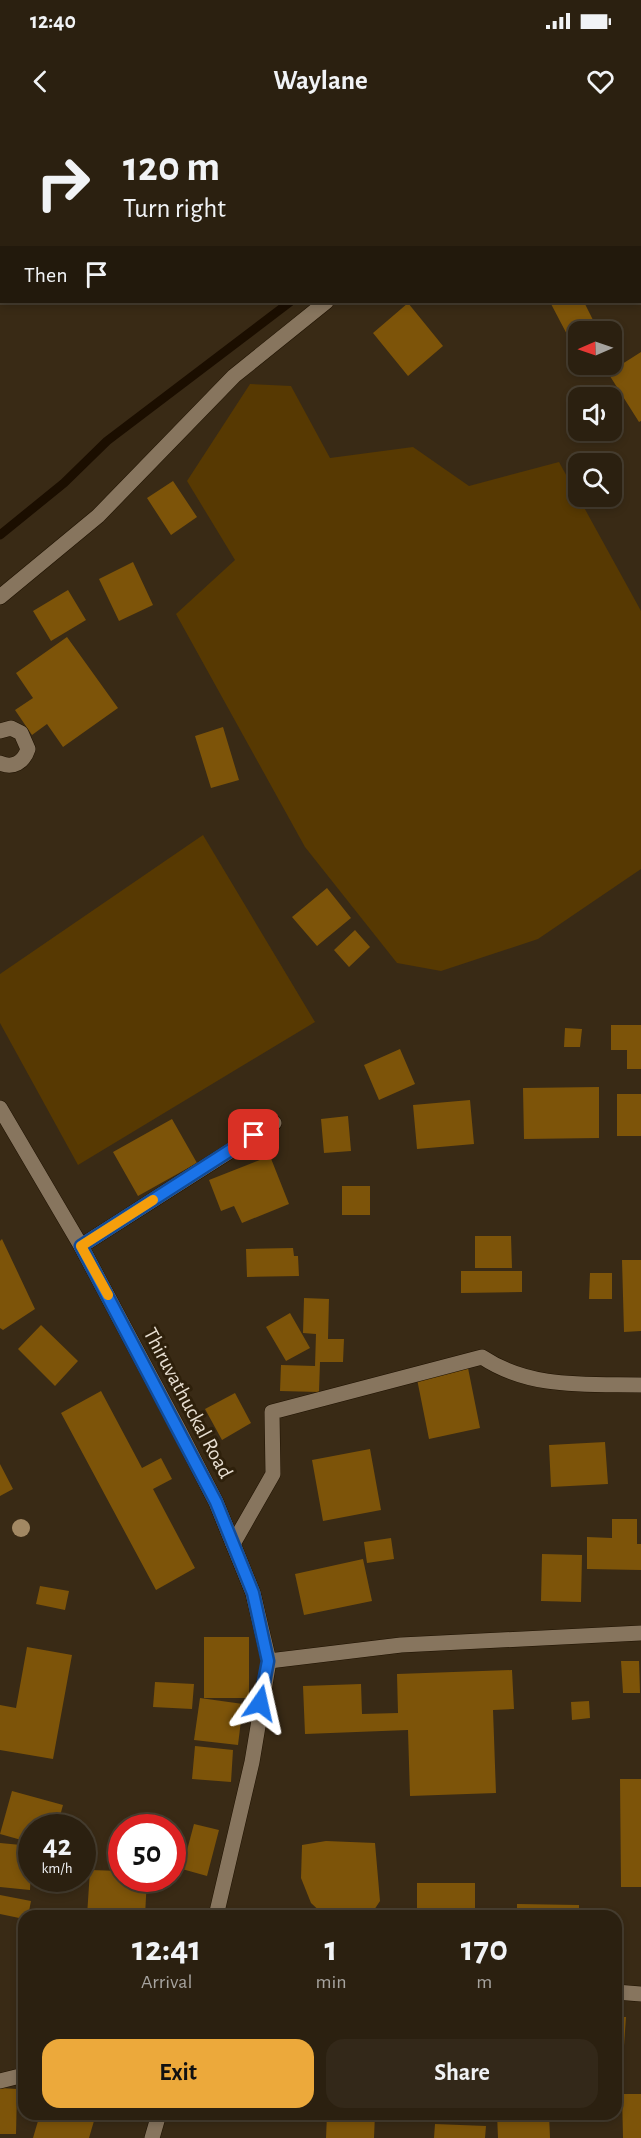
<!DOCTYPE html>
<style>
:root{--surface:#2b2010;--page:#332819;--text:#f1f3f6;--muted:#a6a39f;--line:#473e30;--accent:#eca93b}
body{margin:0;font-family:"Alegreya Sans",sans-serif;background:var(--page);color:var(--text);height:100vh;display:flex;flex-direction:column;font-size:22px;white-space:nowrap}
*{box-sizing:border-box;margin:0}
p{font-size:20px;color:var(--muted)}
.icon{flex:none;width:33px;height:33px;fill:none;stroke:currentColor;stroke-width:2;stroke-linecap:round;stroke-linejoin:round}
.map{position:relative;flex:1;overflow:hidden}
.details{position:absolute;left:18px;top:1790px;width:604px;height:210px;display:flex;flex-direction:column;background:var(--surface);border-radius:18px;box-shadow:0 3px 9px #0003,0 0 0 2px var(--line)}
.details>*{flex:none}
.top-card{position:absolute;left:0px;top:0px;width:642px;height:183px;box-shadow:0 3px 9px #0003,0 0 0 2px var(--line);background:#2b2010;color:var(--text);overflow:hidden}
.needle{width:39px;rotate:268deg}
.fabs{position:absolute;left:568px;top:201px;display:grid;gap:12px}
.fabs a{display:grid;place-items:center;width:54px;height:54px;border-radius:12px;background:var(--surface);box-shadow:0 3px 9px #0003,0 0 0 2px var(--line);font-size:30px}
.speed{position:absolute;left:18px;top:1694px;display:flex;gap:12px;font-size:30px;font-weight:700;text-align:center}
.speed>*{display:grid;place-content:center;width:78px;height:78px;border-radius:50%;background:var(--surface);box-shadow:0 3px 9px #0003,0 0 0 2px var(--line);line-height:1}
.speed small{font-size:15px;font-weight:400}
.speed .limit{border:9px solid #d22;background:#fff;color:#111}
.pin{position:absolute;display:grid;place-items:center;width:51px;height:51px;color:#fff;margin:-26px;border-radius:12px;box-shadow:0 3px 9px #0006}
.me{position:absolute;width:66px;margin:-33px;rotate:11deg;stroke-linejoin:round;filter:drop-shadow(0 0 4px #0008)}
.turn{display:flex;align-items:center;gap:21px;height:126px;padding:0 24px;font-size:27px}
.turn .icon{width:78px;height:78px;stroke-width:2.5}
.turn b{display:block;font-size:42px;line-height:51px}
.then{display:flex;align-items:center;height:57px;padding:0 24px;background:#0003;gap:12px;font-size:22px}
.eta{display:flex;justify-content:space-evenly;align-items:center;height:102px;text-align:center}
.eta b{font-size:36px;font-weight:700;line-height:42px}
.primary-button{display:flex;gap:12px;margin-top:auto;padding:12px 24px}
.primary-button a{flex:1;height:69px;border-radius:18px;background:var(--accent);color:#111;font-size:24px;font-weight:700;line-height:69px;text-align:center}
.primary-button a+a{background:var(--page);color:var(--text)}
.status{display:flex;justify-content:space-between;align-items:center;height:42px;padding:0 30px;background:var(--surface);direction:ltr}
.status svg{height:16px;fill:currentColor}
header{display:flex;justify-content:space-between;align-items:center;height:78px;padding:0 24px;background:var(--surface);font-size:27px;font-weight:700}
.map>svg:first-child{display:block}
.green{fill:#573902}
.water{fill:#1b0e00}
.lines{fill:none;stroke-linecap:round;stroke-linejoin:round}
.stream{stroke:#1b0e00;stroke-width:9}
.building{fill:#7d5409}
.service-casing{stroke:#1f1200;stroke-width:16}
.minor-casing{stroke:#1f1200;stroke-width:16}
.secondary-casing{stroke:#1f1200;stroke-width:16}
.service{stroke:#87755e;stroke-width:15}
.minor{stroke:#87755e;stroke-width:15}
.secondary{stroke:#87755e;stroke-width:15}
.tree{fill:#a28863}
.route-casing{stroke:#114b97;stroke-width:15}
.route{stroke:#1a73e8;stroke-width:10}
.slow{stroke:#f59e0b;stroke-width:10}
.labels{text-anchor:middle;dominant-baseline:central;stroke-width:6;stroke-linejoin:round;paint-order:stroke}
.street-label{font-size:21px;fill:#e8dfd2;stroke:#2e200b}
</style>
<div class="status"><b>12:40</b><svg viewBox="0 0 49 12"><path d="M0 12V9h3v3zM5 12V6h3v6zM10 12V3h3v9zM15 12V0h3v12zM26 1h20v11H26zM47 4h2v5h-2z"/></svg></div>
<header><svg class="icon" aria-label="back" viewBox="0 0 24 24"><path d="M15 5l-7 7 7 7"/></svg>Waylane<svg class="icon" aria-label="heart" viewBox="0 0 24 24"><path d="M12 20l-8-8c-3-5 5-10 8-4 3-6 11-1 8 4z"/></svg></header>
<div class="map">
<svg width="641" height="2018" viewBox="0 0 641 2018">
<rect width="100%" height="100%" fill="#392a15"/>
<path class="green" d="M250 264 291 266 330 338 413 327 469 366 559 342 641 491V749L538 819 441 851 397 843 305 727 176 494 235 440 187 361Z
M203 715 315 902 78 1045 0 903V854Z"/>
<path class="water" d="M115 0H231L113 1Z"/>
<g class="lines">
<path class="stream" d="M0 415 64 363 107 321 290 182"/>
</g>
<path class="building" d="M550 182H584L597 208 591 212H579V218L571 222Z
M408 183 443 226 408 256 373 213Z
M641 232V301L639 302 608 253Z
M173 361 197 397 171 415 147 378Z
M133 442 153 485 119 501 99 459Z
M68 470 86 500 51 521 33 491Z
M67 517 118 588 63 627 47 604 32 615 15 590 33 578 16 553Z
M223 607 239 660 211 668 195 616Z
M327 768 351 798 317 826 292 797Z
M355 810 370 827 349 847 334 830Z
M611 905H641V949H627V930H611Z
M565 908 582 909 580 927H564Z
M400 929 415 964 379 980 364 945Z
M599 967V1018L524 1019 523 968Z
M617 974H641V1016H617Z
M470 980 474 1024 417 1029 413 985Z
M348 996 351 1031 324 1033 321 999Z
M172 999 197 1043 138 1076 113 1032Z
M270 1036 289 1084 242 1103 234 1086 221 1091 209 1060Z
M342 1066H370V1095H342Z
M475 1116H511L512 1148H475Z
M2 1119 35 1189 3 1210 0 1208V1121Z
M293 1128 294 1136H298L299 1156 247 1157 246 1129Z
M622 1140H641V1211L624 1212Z
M461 1151H522V1172L461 1173Z
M590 1153H612V1179H589Z
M304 1178 329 1179 328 1219H344L343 1242H320L319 1272 280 1271 281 1245 315 1246 316 1214 303 1213Z
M290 1193 310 1228 286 1241 266 1207Z
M41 1205 78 1241 55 1266 18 1229Z
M467 1243 480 1308 429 1319 416 1254Z
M101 1271 142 1348 161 1338 172 1359 153 1369 195 1448 156 1470 61 1293Z
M235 1273 251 1303 222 1320 205 1289Z
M605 1322 608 1364 551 1367 549 1325Z
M370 1329 381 1390 323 1401 312 1340Z
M0 1344 13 1369 0 1376Z
M612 1399H637V1424H641V1450L587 1449V1417L612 1418Z
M391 1418 394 1439 367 1443 364 1422Z
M542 1434 582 1435 581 1482 541 1481Z
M363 1439 372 1481 304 1495 295 1454Z
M40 1466 69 1471 65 1490 36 1484Z
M204 1517H249V1578H204Z
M27 1527 72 1535 53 1639 0 1630V1585L16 1588Z
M621 1541H639L640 1573H623Z
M512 1550 514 1589 493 1590 496 1673 410 1676 408 1610 305 1614 303 1566 361 1564 362 1594 398 1593 397 1554Z
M155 1562 194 1564 192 1589 153 1587Z
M200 1578 243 1584 238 1625 194 1620Z
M589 1581 590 1598 572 1600 571 1582Z
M195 1626 233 1630 231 1662 192 1659Z
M620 1659H641V1767H621Z
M12 1671 63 1685 57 1707H32V1723L0 1714Z
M194 1704 219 1710 207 1756 182 1749Z
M172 1717 180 1718 175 1740 172 1739Z
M326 1721 375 1723 380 1781 370 1796H325L311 1783 301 1758 302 1725Z
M0 1723 32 1726 30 1770 0 1767Z
M90 1750 122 1751V1758H147L145 1796H87Z
M417 1763H475V1796H417Z
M0 1775 31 1781 28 1796H24V1799L0 1794Z
M517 1784 579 1785V1796H517Z
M616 1897H626L624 1926H616Z
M0 1968 17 1969 16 2014H0Z
M622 1974H641V2018H623Z
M40 1994H96L89 2018H33Z
M327 1994H375L374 2018H326Z
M497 1994H549L550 2018H498Z
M435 2004 486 2006 485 2018H434Z"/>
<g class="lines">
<g class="service-casing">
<path id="service" d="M0 611 11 608 21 613 28 629C24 642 13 649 0 643"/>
</g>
<g class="minor-casing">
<path id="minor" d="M526 2 527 0
M0 477 98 396 234 256 326 182
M81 1126 274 1003
M233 1424 273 1354 272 1292 482 1237C530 1269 585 1264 641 1265
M269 1541 401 1525 641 1513
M616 1872 641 1874
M0 1961 24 1955"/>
</g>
<g class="secondary-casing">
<path id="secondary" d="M0 988 81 1126 179 1310 216 1382 253 1473 269 1541 252 1642 216 1796
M152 2018 159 1994"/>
</g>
<use href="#service" class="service"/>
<use href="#minor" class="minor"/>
<use href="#secondary" class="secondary"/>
</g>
<circle class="tree" cx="21" cy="1408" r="9"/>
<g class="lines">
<g class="route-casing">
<path id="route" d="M254 1015 81 1126 216 1382 253 1473 268 1541 260 1583"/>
</g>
<use href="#route" class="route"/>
<path class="slow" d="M108 1175 81 1126 153 1080"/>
</g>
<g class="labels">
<g class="street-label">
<text transform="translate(188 1283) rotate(62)">Thiruvathuckal Road</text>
</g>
</g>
</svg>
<div class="fabs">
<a><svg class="needle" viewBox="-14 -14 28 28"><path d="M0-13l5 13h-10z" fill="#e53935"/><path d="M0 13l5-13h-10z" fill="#a6a39f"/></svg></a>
<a><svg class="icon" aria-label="sound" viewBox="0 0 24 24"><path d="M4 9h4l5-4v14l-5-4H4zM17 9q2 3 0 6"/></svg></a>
<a><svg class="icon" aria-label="search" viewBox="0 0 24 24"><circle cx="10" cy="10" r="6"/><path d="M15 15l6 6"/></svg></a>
</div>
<div class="speed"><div>42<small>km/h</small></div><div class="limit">50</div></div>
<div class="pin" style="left:254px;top:1015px;background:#d93025"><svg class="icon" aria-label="arrive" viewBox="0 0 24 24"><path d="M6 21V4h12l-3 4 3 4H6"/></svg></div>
<svg class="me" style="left:260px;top:1583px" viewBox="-20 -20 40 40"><path d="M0-17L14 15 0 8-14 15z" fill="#1a73e8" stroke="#fff" stroke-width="4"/></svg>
<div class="top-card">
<div class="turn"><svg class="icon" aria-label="right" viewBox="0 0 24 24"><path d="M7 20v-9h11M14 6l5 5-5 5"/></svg><div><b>120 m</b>Turn right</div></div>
<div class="then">Then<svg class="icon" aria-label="arrive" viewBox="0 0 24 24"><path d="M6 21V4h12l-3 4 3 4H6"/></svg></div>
</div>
<section class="details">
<div class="eta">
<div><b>12:41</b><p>Arrival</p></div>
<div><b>1</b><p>min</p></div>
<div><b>170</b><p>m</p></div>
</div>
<div class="primary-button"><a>Exit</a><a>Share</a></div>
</section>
</div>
